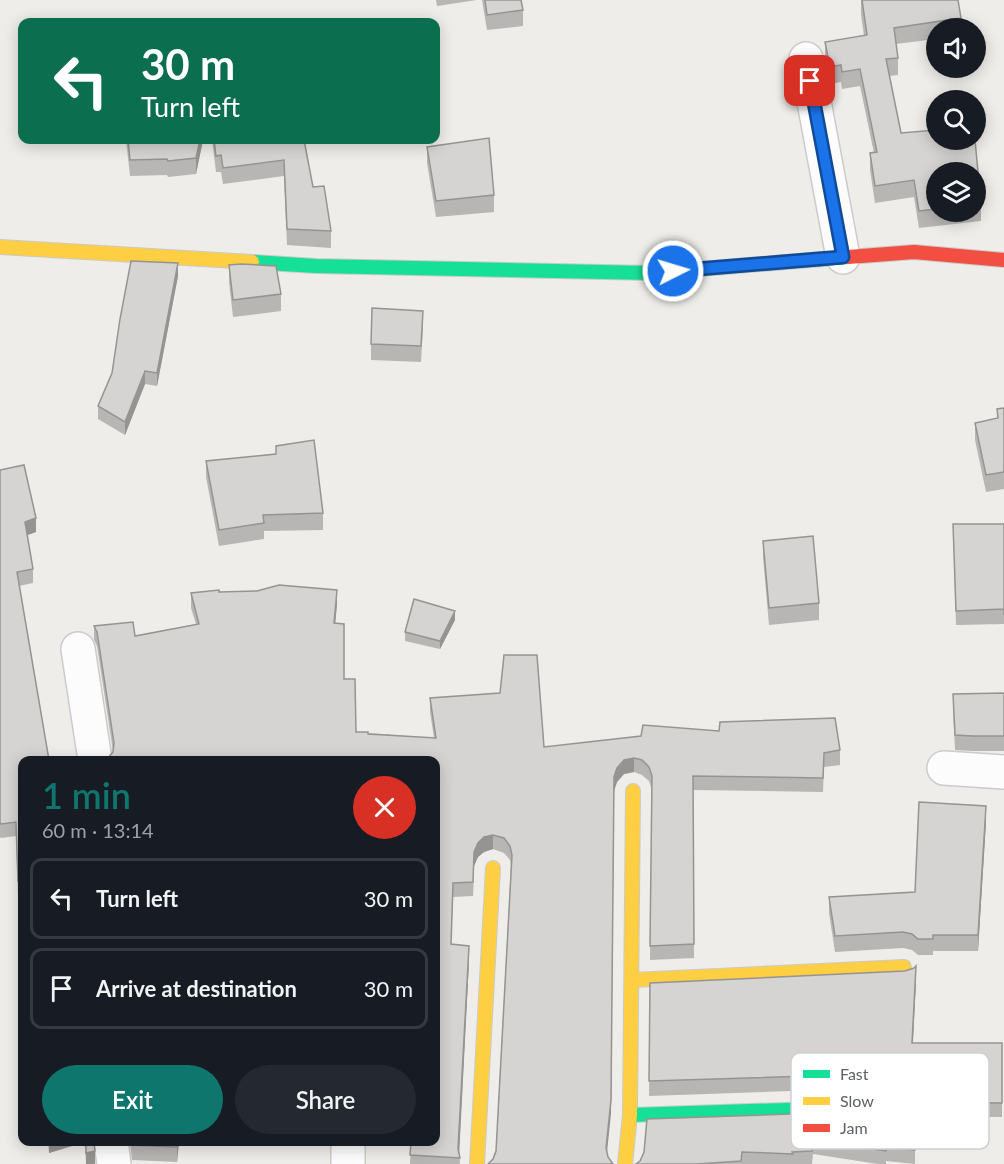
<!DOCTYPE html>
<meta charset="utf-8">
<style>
:root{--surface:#171b24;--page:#242831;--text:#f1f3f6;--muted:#9ea1a6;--line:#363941;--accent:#0f766e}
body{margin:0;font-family:Lato,sans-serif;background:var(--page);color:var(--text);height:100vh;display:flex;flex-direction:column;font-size:22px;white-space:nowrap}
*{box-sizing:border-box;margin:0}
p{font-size:20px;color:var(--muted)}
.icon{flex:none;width:33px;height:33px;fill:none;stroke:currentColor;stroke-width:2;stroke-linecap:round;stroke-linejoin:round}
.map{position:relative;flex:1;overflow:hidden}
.drawer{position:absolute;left:18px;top:756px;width:422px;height:390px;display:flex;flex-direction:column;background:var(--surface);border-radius:12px;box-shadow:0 3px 15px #0003}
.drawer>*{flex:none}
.banner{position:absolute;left:18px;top:18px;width:422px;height:126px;border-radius:12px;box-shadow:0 3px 15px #0003;background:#0b6e4f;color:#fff;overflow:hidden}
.fabs{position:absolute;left:926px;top:18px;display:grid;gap:12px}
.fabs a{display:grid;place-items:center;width:60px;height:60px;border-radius:50%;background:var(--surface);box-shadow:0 3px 15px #0003;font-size:30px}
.pin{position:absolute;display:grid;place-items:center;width:51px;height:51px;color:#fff;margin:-26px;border-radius:12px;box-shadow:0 3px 9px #0006}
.me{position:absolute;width:66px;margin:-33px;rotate:85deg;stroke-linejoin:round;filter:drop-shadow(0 0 4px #0008)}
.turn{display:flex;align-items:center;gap:21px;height:126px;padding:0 24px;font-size:27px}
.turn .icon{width:78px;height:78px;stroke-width:2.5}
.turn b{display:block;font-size:42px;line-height:51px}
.round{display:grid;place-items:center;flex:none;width:63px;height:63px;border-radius:32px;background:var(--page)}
.head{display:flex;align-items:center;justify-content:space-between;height:102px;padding:0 24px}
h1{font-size:36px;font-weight:600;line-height:45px;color:var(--accent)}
.button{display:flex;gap:12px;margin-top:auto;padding:12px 24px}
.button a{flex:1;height:69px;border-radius:36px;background:var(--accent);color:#fff;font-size:24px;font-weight:600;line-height:69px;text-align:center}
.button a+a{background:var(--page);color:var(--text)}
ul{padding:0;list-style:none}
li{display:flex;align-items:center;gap:18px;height:81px;margin:0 12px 9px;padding:0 12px;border:3px solid var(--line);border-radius:12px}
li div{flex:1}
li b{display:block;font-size:22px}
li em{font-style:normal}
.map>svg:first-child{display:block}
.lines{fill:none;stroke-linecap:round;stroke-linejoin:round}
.street-casing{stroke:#cbcbcb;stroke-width:36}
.fast-casing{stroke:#c9cac9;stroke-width:16}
.slow-casing{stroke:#c9cac9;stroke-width:16}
.jam-casing{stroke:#c9cac9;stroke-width:16}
.street{stroke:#fcfcfc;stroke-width:33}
.fast{stroke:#16e098;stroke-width:14}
.slow{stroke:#ffcf43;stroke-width:14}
.jam{stroke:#f24e42;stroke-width:14}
.wall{fill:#b7b6b5;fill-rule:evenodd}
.shaded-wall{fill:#959493}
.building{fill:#d5d4d2;stroke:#959493;stroke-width:1.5}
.route-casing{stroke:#114b97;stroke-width:15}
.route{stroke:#1a73e8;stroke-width:10}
.key{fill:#fff;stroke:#ced0d1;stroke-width:1.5}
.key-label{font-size:16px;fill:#5d6267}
</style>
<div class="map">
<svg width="1004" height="1164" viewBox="0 0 1004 1164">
<rect width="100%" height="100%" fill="#eeede9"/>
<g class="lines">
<g class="street-casing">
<path id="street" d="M806 59 843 257
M78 649 95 760
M944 768 1004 772
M111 1142 114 1164
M348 1142V1164"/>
</g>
<g class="fast-casing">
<path id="fast" d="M252 262 316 266 651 273 848 257
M630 1115 905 1106"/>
</g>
<g class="slow-casing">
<path id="slow" d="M0 247 252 262
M632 980 904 967
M477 1164 493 868
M625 1164 630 1115 633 791"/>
</g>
<g class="jam-casing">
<path id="jam" d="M848 257 914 252 1004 260"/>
</g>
<use href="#street" class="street"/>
<use href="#fast" class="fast"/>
<use href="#slow" class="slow"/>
<use href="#jam" class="jam"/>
</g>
<path class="wall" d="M436 0H477L437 6Z
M482 0H521L523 10V26L487 30Z
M861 0H958L961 18V28H936V39L896 44 898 58V75L890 76 901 133 936 130V140H975L981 204V221L919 228 914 197 875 203 870 170V153H874L860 86 842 89 841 82 830 84 825 60V42L864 36 861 14ZM936 172H975V212H936Z
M126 140H203L196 174 168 177 167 175 130 176Z
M212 140H304L313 187 331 231V248L287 245 284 176 223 184 221 172H216Z
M427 147 494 195V212L436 217 427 163Z
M229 265 281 294V311L233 317 229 282Z
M178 276 157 386 145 384 125 435 98 419V406Z
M423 327 421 362 371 360V344Z
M1004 408V489L986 492 975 440V423L997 419V409Z
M206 461 323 513V530L264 531V539L219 546 206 477Z
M0 470 36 532 27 535 33 569V583L19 586 22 760V895H18L16 836 1 838 0 837Z
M953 524H1004V629V624L956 625Z
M763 541 819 603V620L769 625 763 557Z
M219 592 337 604 335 623 344 679 356 732 434 738 430 712V698L544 747 840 750V765L824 767 823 792 693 790 694 958 650 960 652 790 649 781 642 775 634 772 624 774 617 782 614 791 611 1114 493 1159 496 1151 511 866 510 860 504 853 493 849 484 852 478 857 474 866 473 896 453 897 451 944 469 961 459 1152 460 1164H410L411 1142H405H435V760L113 751 97 646 94 640V626L135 636 196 624 191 608V593Z
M455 620 440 649 405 641V632Z
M1004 693V751H973L955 750 953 709Z
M986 822 978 951H933V955H918L912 950 903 948 835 952 829 913V897L915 892Z
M914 968 916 981 913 1043H1002V1117H920V1102L921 1097 914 1090 904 1087 649 1096 650 983 905 971Z
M647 1119 915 1150V1164L886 1161V1164H878L813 1154 812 1164H636L640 1161 644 1152Z
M48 1142H94L95 1164H86L85 1142 49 1153Z
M130 1142H179L177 1162 132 1160Z"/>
<path class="shaded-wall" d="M200 140H203L196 174V158Z
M178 263V276L157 386V373Z
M145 371V384L125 435V422Z
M36 518V532L25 536V522Z
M337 590V604L334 638V623Z
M455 611V620L440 649V641Z
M634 758V772L624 774 617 782 614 791 611 1114 606 1162 614 777 617 768 624 760Z
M986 806V822L978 951V935Z
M493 835V849L484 852 478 857 474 866 473 896 474 852 478 843 484 837Z
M469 946V961L459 1158 458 1149Z
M916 966V981L912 1058V1043Z
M49 1142H85L49 1153Z
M178 1142H179L177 1162V1147Z
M95 1151V1164H86V1153Z"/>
<path class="building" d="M485 0H521L523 10 487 15Z
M862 0H958L961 18 894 28 898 58 886 59 901 133 936 130V140H975L981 204H975V172H936V209L919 211 914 180 875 186 870 153 877 152 860 69 842 72 841 65 830 67 825 42 867 35Z
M489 138 494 195 436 201 427 147Z
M128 140H200L196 158 168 161 167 159 130 160Z
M214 140H304L313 187 324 186 331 231 287 229 284 160 223 168 221 155 216 156Z
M131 261 178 263 157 373 145 371 125 422 98 406 112 373 120 319Z
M241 264 276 266 281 294 233 300 229 265Z
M372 308 423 311 421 346 371 344Z
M1004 408V472L986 475 975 423 998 418 997 409Z
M314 440 323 513 263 515 264 523 219 530 206 461 276 454V446Z
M24 465 36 518 25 522 33 569 17 572 49 760H22V880L18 881 16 822 1 824 0 822V470Z
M953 524H1004V615V609L956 611Z
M813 536 819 603 769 608 763 541Z
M279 585 337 590 334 623 344 624V679H355L356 732H368V734L436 738 430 698 500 693 504 655H537L544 747 641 736 643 725 719 731 720 722 835 718 840 750 824 753 823 778 693 776 694 944 650 946 652 776 649 767 642 760 634 758 624 760 617 768 614 777 611 1100 606 1148 608 1157 613 1164H488L493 1159 496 1151 512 855 510 846 504 838 493 835 484 837 478 843 474 852 473 882 453 883 451 944 469 946 458 1149 460 1158 410 1155 411 1142H435V760H106L113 752 114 743 97 632 94 626 133 622 135 636 199 624 191 593 219 590V592L257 591Z
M414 599 455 611 440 641 405 632Z
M1004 693V736H973L955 735 953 694Z
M919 802 986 806 978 935H933V939H918L912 934 903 932 835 936 829 897 915 892Z
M916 966 912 1043H1002V1103L920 1102 924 1091 921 1082 914 1075 904 1073 649 1081 650 983 905 971 914 968Z
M913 1108 915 1150 886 1147V1151L813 1140 812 1151 792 1152 793 1154 742 1152 741 1161 697 1164H636L640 1161 644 1152 647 1119 906 1110Z
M86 1142H94L95 1151 86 1153Z
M132 1142H178L177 1147 132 1145Z"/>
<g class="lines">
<g class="route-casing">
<path id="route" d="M673 271 843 257 810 81"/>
</g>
<use href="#route" class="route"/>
</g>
<rect x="791" y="1053" width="198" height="96" rx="9" class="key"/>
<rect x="803" y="1070" width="27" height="8" fill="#16e098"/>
<rect x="803" y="1097" width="27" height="8" fill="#ffcf43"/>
<rect x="803" y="1124" width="27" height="8" fill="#f24e42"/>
<g class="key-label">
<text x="840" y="1080">Fast</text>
<text x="840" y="1107">Slow</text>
<text x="840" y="1134">Jam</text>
</g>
</svg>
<div class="fabs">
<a><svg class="icon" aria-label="sound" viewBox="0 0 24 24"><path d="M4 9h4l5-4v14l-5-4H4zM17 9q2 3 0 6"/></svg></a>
<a><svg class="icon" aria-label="search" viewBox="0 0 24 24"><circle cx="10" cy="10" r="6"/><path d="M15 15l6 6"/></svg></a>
<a><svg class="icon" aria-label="layers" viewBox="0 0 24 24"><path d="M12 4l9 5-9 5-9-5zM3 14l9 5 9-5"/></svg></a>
</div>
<div class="pin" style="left:810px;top:81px;background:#d93025"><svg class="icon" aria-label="arrive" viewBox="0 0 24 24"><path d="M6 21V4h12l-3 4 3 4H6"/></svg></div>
<svg class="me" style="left:673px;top:271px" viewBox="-20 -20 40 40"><circle r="17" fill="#1a73e8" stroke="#fff" stroke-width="3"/><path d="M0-11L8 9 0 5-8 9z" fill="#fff"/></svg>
<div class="banner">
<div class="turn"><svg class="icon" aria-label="left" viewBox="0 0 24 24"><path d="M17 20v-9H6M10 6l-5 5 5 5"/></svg><div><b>30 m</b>Turn left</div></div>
</div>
<section class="drawer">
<div class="head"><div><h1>1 min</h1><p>60 m · 13:14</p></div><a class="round" style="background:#d93025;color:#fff"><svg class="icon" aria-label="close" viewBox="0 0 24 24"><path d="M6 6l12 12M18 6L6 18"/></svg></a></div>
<ul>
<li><svg class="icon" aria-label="left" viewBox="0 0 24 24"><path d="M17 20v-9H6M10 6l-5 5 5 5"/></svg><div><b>Turn left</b></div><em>30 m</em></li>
<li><svg class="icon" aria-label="arrive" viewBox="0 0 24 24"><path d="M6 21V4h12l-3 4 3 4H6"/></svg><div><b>Arrive at destination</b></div><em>30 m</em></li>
</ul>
<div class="button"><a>Exit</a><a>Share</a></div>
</section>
</div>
